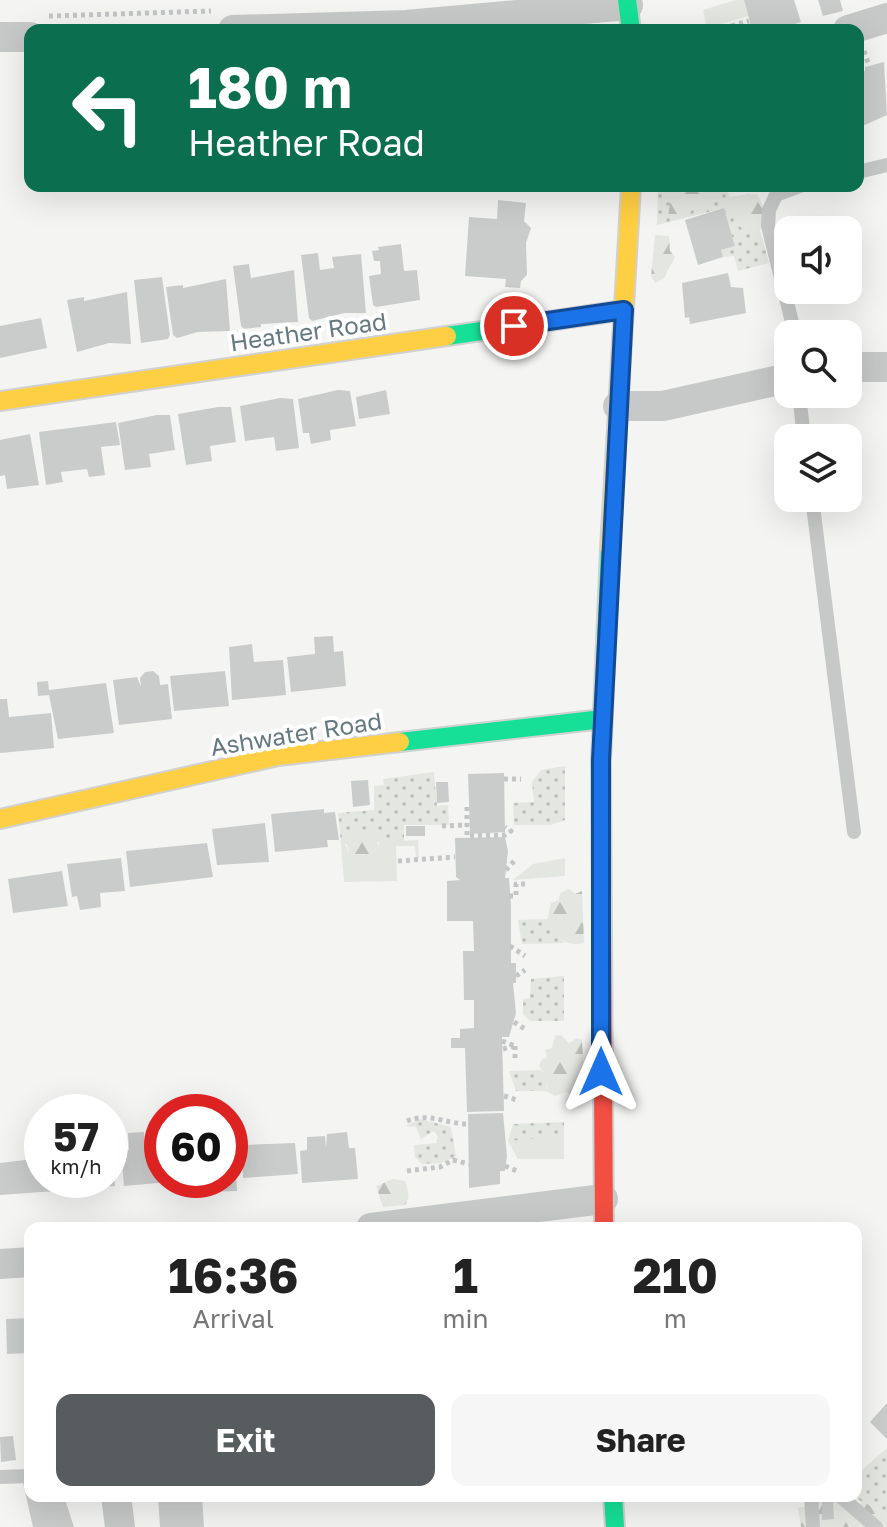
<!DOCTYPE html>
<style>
:root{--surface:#fff;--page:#f6f6f6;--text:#222;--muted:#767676;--accent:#575c5f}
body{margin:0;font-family:"Golos Text",sans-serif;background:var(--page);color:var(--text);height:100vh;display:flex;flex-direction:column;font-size:30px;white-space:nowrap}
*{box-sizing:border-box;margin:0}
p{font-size:26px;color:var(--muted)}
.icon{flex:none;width:44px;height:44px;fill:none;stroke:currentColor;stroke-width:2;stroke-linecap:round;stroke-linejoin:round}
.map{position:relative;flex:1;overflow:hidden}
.details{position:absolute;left:24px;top:1222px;width:838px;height:280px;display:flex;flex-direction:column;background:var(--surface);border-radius:16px;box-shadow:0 8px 32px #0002}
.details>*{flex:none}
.top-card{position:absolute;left:24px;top:24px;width:840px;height:168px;border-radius:16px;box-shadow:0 8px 32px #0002;background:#0b6e4f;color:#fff;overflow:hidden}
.tools{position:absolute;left:774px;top:216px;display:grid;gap:16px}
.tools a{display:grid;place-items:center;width:88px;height:88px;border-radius:16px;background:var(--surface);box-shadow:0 8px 32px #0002;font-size:40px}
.speed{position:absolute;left:24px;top:1094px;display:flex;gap:16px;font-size:40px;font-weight:700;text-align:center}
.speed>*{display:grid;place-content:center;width:104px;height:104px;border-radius:50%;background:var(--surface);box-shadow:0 8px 32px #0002;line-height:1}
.speed small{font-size:20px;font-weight:400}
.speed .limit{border:12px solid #d22;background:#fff;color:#111}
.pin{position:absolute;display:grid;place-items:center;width:68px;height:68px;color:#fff;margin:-34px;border:4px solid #fff;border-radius:50%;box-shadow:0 2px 8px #0007}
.me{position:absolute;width:88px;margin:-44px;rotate:0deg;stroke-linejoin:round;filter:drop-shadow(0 0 6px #0008)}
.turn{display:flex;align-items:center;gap:28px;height:168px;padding:0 32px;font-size:36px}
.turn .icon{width:104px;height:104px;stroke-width:2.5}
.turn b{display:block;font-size:56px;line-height:68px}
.eta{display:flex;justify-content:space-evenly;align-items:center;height:136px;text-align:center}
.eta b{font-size:48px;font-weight:700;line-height:56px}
.button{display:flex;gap:16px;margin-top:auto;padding:16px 32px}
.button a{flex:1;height:92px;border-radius:16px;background:var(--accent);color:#fff;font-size:32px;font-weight:700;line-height:92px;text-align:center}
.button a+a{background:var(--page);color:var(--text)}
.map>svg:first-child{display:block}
.grass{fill:url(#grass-dots)}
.forest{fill:url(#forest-firs)}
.garden{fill:#e4e6e1}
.building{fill:#cacccc}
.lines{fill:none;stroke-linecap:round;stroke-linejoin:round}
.fast-casing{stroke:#d0d1d1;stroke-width:22}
.slow-casing{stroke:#d0d1d1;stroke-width:22}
.jam-casing{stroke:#d0d1d1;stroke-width:22}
.path{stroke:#c4c5c6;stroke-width:5;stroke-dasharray:4 4;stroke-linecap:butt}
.lane{stroke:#c7c9c8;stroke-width:14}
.street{stroke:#c7c9c8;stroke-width:30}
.fast{stroke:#16e098;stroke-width:18}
.slow{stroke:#ffcf43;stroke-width:18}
.jam{stroke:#f24e42;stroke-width:18}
.route-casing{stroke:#114b97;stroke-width:20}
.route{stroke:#1a73e8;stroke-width:14}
.labels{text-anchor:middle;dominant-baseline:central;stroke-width:8;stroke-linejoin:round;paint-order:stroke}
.street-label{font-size:24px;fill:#667981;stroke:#fff}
</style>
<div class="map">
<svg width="887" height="1527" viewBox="0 0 887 1527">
<defs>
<pattern id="grass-dots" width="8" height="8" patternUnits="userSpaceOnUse" patternTransform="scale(2)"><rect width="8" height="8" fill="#e4e6e1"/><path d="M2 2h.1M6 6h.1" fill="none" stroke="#bdbfbc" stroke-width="1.8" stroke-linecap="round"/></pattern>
<pattern id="forest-firs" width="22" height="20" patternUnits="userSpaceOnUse" patternTransform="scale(2)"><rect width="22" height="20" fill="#e4e6e1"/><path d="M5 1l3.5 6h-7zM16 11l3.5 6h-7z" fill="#bdbfbc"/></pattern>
</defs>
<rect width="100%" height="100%" fill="#f4f4f3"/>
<path class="grass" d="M658 186H726L730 199 750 193 769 263 738 271 734 256 723 257 721 250 735 246 724 208 657 225Z
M565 766V820L550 825H514L513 803 534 802 532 782 541 770Z
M434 772 437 806 448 805 449 825H404V841L341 844 338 813 374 810V786L384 785 383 779Z
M547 919 552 930 565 943 522 944 518 920Z
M564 976V1021H530L523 1014V999L530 998 531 979Z
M541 1070 547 1074 546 1091H516L509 1071Z
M420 1119 451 1127 456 1156 441 1163 422 1164 415 1157 414 1145 437 1143 438 1137 434 1131 421 1139 416 1127 405 1126Z
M564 1122V1136L511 1145 508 1141 513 1124Z
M887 1448V1520L883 1523 855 1496 856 1475Z"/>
<path class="forest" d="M673 186H716L712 192 714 201 707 209 692 210 687 216 672 219 668 216Z
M757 194C765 206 767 221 758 233 738 235 734 214 724 201L725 197Z
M655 235 669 236 670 251 675 257 664 278 655 283 651 276Z
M362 829 373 833 379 847 368 855 349 854 346 840 352 831Z
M569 889 575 894 582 891 584 943C567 948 553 935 547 921L551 903 559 900 560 893Z
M561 1035 569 1043 577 1038 582 1040 585 1092 574 1096 566 1092 555 1096 546 1091 547 1084 543 1081 546 1074 539 1066 542 1059 547 1058 545 1050 552 1048 555 1036Z
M393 1179 405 1181C408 1191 411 1197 405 1205L383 1207 376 1186Z
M814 1496H846L859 1504 865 1502 883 1517 887 1513V1527H801L798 1508 806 1506Z"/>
<path class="garden" d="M736 0H744L748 16 707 28 703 10Z
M418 840 419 858H416L415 846H396L397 881 344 882 341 844H345L349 854 368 855 379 847V842Z
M565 858V876L513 880 533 864Z
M564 1136V1159H518L508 1141Z"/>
<path class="building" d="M744 0H794L801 22 776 30H752Z
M818 0H840L843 11 823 16Z
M884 62 887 115 860 127 858 73 865 71V67Z
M498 200 526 203 524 221 531 228 526 243 527 275 521 281 520 288 505 287 506 279 465 276 469 217 497 219Z
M724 208 735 246 721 250 723 257 698 265 685 220Z
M401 244 404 271 417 270 420 300 376 307 373 305 369 276 381 274 380 261H374L372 251 379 250 378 247Z
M318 253 320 270 334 268 332 257 361 254 366 313H344L312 321 309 318 301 255Z
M249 264 251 278 294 270 298 322 261 324V327L244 329 241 326 233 266Z
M728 273 731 287 743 288 746 313 690 324 689 317 685 318 682 283Z
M162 277 170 335 168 339 141 343 134 280Z
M226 279 230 331 198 332 177 338 173 335 166 287 183 285V288Z
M127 292 131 344 109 343 77 352 67 300 84 297V301Z
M41 318 47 348 0 358V326Z
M338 390 350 391 356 426 330 430 331 440 311 444 309 433H303L298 399Z
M386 390 390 414 359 419 356 397Z
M280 398 293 399 299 448 276 451 274 437 245 441 240 406Z
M218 407H231L236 442 210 446 212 461 186 465 178 414Z
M157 415H170L175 450 149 454 151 467 125 470 118 423Z
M116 422 120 445 101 447 105 475 89 477 87 469 61 472 63 482 46 485 39 432Z
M30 434 39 485 7 489 5 475 0 476V440Z
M333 636 334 652 343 651 346 686 291 692 287 657 315 654 314 637Z
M252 644 254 662 283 660 286 695 232 700 229 647Z
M153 671 159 676 160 685 168 684 172 719 119 725 113 680 137 677 141 687 140 678 145 672Z
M225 671 229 706 174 711 170 676Z
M48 681 49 690 106 683 114 733 58 739 49 695 38 696 37 682Z
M0 699H7L9 717 51 713 54 748 0 753Z
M504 773 505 832 470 834 468 774Z
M368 780 370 805 353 807 351 781Z
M436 782H448L449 802 437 803Z
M324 809V813L335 812 339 840H327L328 847 275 852 271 814Z
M265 823 269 862 217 865 212 829Z
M406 826H425V836H406Z
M505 837 508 851 505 878H509L511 906V963H516V983H513L516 1013 509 1037H502L504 1111 467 1112 465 1048H451V1038H460V1029L474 1028V1000H464L463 951H474L473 921H447V881L460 880 456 877 455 838Z
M207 843 213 877 130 887 126 851Z
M121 858 125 891 100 893 101 907 80 910 77 896 72 897 67 864Z
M62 871 68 906 13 913 8 879Z
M503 1113 507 1156 505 1171H500V1184L469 1188 468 1114Z
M144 1132 145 1149 162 1148V1180L169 1182 124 1186 121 1151 129 1150 128 1133Z
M347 1132 349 1148H355L358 1179 302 1183 300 1151 307 1150V1137L325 1136 326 1147 327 1134Z
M295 1143 298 1174 243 1178 242 1145Z
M110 1151H113L115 1186 64 1190 63 1180H110Z
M230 1156H235L237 1191 182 1193V1180H230Z
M42 1158V1180H55L56 1191 0 1195V1163Z
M30 1318V1353L7 1354 6 1319Z
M887 1403V1439L870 1422Z
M13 1436 16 1460 1 1462 0 1437Z
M23 1483H30V1496H64L74 1527H33Z
M158 1496H202L204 1527H160Z
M822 1501H833L834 1519 822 1520Z"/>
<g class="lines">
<g class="fast-casing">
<path id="fast" d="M627 0 631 30
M447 336 624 310
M400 742 603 719
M602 932 601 760 610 549
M613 1496 615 1527"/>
</g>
<g class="slow-casing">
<path id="slow" d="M0 401 447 336
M610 549 631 186
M0 819 278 756 400 742"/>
</g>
<g class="jam-casing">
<path id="jam" d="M602 932 604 1228"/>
</g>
<path class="path" d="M49 16 211 11
M701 30H702
M716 30 749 21
M864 51 869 66
M504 779H521
M467 807V836L505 835 511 831 505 827
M442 826 467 825
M398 861 455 857
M506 870 515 860
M509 896H516V884H526
M510 946 525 956
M516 976 525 970
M514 1022 525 1029
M502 1041 515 1046
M515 1046V1059
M503 1049 514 1046
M504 1096 517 1100
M407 1121C428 1112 446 1124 468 1124
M505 1166 517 1171
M407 1171 440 1167 453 1160 469 1164"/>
<path class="lane" d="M858 172 887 165
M795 334 768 226 769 210 776 195 800 186
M799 394 804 438
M812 498 854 832
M0 1477 30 1476
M811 1496 813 1527
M840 1496 876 1527"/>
<path class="street" d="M233 30 406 25 628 5
M848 30 887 18
M0 37H30
M848 367H887
M618 406H663L788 378
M371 1228 603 1199
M0 1264 30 1262
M116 1496 120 1527"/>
<use href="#fast" class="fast"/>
<use href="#slow" class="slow"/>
<use href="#jam" class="jam"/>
</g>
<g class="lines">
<g class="route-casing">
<path id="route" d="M514 326 624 310 601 760V1072"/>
</g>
<use href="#route" class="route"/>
</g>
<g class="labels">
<g class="street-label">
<text transform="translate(308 331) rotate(-8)">Heather Road</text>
<text transform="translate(296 733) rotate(-9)">Ashwater Road</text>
</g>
</g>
</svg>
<div class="tools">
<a><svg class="icon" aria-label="sound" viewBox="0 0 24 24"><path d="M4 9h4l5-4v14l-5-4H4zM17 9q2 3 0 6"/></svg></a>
<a><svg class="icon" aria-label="search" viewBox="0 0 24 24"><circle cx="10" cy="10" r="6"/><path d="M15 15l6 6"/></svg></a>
<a><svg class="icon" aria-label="layers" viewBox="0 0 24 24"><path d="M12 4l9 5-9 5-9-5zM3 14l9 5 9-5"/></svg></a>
</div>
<div class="speed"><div>57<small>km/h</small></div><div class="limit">60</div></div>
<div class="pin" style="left:514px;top:326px;background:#d93025"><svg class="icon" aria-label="arrive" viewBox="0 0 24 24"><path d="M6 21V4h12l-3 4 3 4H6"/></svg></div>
<svg class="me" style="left:601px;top:1072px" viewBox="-20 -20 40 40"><path d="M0-17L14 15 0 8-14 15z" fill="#1a73e8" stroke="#fff" stroke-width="4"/></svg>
<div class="top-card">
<div class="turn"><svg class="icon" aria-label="left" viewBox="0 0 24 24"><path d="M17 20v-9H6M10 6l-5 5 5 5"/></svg><div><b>180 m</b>Heather Road</div></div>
</div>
<section class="details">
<div class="eta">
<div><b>16:36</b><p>Arrival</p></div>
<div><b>1</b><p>min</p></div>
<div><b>210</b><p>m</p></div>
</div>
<div class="button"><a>Exit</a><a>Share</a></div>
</section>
</div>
